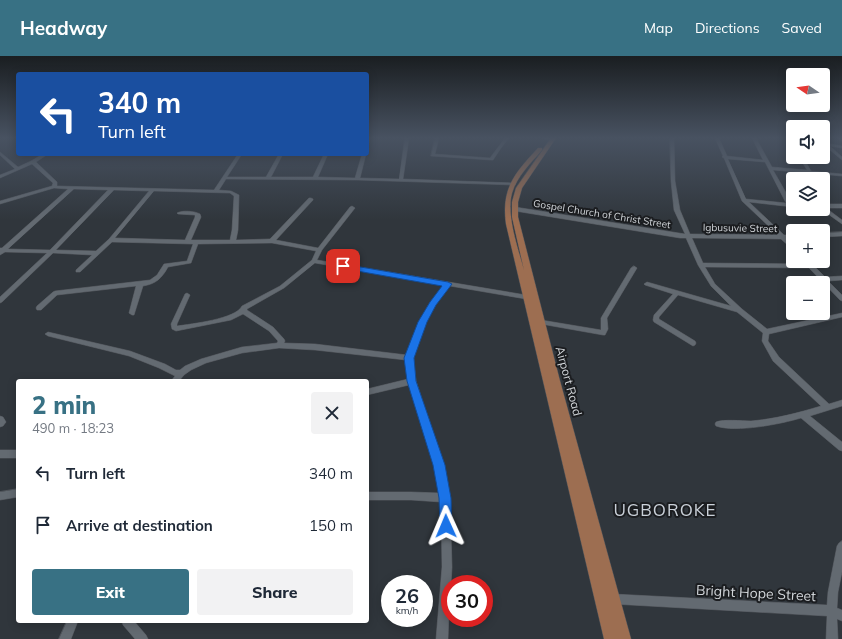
<!DOCTYPE html>
<meta charset="utf-8">
<style>
:root{--surface:#fff;--page:#f2f2f3;--text:#1f2937;--muted:#747a83;--accent:#387184}
body{margin:0;font-family:Mulish,sans-serif;background:var(--page);color:var(--text);height:100vh;display:flex;flex-direction:column;font-size:15px;white-space:nowrap}
*{box-sizing:border-box;margin:0}
p{font-size:13px;color:var(--muted)}
.icon{flex:none;width:22px;height:22px;fill:none;stroke:currentColor;stroke-width:2;stroke-linecap:round;stroke-linejoin:round}
.map{position:relative;flex:1;overflow:hidden}
.details{position:absolute;left:16px;top:323px;width:353px;height:244px;display:flex;flex-direction:column;background:var(--surface);border-radius:4px;box-shadow:0 2px 10px #0003}
.details>*{flex:none}
.guide{position:absolute;left:16px;top:16px;width:353px;height:84px;border-radius:4px;box-shadow:0 2px 10px #0003;background:#1a4fa0;color:#fff;overflow:hidden}
.needle{width:26px;rotate:283deg}
.controls{position:absolute;left:786px;top:12px;display:grid;gap:8px}
.controls a{display:grid;place-items:center;width:44px;height:44px;border-radius:4px;background:var(--surface);box-shadow:0 2px 10px #0003;font-size:20px}
.speed{position:absolute;left:381px;top:519px;display:flex;gap:8px;font-size:20px;font-weight:700;text-align:center}
.speed>*{display:grid;place-content:center;width:52px;height:52px;border-radius:50%;background:var(--surface);box-shadow:0 2px 10px #0003;line-height:1}
.speed small{font-size:10px;font-weight:400}
.speed .limit{border:6px solid #d22;background:#fff;color:#111}
.pin{position:absolute;display:grid;place-items:center;width:34px;height:34px;color:#fff;margin:-17px;border-radius:8px;box-shadow:0 2px 6px #0006}
.me{position:absolute;width:44px;margin:-22px;rotate:359deg;stroke-linejoin:round;filter:drop-shadow(0 0 3px #0008)}
.turn{display:flex;align-items:center;gap:14px;height:84px;padding:0 16px;font-size:18px}
.turn .icon{width:52px;height:52px;stroke-width:2.5}
.turn b{display:block;font-size:28px;line-height:34px}
.round{display:grid;place-items:center;flex:none;width:42px;height:42px;border-radius:4px;background:var(--page)}
.head{display:flex;align-items:center;justify-content:space-between;height:68px;padding:0 16px}
h1{font-size:24px;font-weight:800;line-height:30px;color:var(--accent)}
.button{display:flex;gap:8px;margin-top:auto;padding:8px 16px}
.button a{flex:1;height:46px;border-radius:4px;background:var(--accent);color:#fff;font-size:16px;font-weight:800;line-height:46px;text-align:center}
.button a+a{background:var(--page);color:var(--text)}
ul{padding:0;list-style:none}
li{display:flex;align-items:center;gap:12px;height:52px;padding:0 16px}
li div{flex:1}
li b{display:block;font-size:15px}
li em{font-style:normal}
header{display:flex;align-items:center;gap:24px;box-sizing:border-box;height:56px;padding:0 20px;background:var(--accent);color:#fff}
header strong{font-size:19px}
nav{display:flex;gap:22px;margin-inline-start:auto;font-size:14px}
.map>svg:first-child{display:block}
.lines{fill:none;stroke-linecap:round;stroke-linejoin:round}
.minor-casing{stroke:#50545a;stroke-width:1}
.major-casing{stroke:#50545a;stroke-width:1}
.minor{fill:#636a71;fill-rule:evenodd}
.major{fill:#9d6e51;fill-rule:evenodd}
.route{fill:#1a73e8;stroke:#114b97}
.labels{text-anchor:middle;dominant-baseline:central;stroke-width:4;stroke-linejoin:round;paint-order:stroke}
.far-street-label{font-size:10px;fill:#d2d6da;stroke:#1b1d20}
.street-label{font-size:12px;fill:#d2d6da;stroke:#1b1d20}
.near-street-label{font-size:14px;fill:#d2d6da;stroke:#1b1d20}
.near-quarter-label{font-size:17px;letter-spacing:1px;fill:#cad1d9;stroke:#1b1d20}
</style>
<header>
<strong>Headway</strong>
<nav><a>Map</a><a>Directions</a><a>Saved</a></nav>
</header>
<div class="map">
<svg width="842" height="583" viewBox="0 0 842 583">
<rect width="100%" height="100%" fill="#30363c"/>
<g class="lines">
<g class="minor-casing">
<path id="minor" d="M367 82H370L369 87 367 88Z
M405 82H409L403 123 514 127 516 128 514 129 357 124 226 123 219 134 231 135 239 139 238 174 236 184 270 183 309 142H311L313 143V144L276 184 318 192 350 151 352 150 355 152 322 194 317 204 526 239 529 241 526 243 450 230 435 249 426 266 413 302 416 325 443 409 450 442 452 511 451 528H450L448 583H436L442 511 441 446 411 444H367V436H411L440 437 435 409 409 329 367 339V333L408 323 406 304 315 294 279 292 242 297 206 307 191 314 184 319 179 325H171L175 320 159 312 129 300 48 280 45 278 48 276 130 295 165 308 176 314H180L185 310 201 303 242 291 277 287 278 285 269 275 243 258 231 264 176 275 172 273 171 268 185 238 187 237 190 239 177 268V270C191 268 236 263 242 250L280 230 312 204 316 195 272 187 198 188 191 207 168 211C162 222 156 228 143 230L134 259H132L129 257 136 230 57 239 41 254H37L36 252 37 250 53 236 55 235 150 224 157 219 164 208 187 205 193 188 112 186 80 216H76V214L92 199 53 197 2 246 0 247V241L47 197 5 196 0 199V192H2L68 133 54 132 0 148V145L52 130 53 127 32 108 0 122V119L15 113 0 99V96L18 111 31 105 43 98H48L36 106 57 126V130L214 134 238 98H242L227 121H266L279 98H283L271 121H313L324 98H328L318 121 355 122 362 98H366L360 122 399 123ZM74 133 108 134 50 194 8 193ZM114 134 149 135 109 183 96 195 56 194ZM154 135 230 137 234 140 232 174 230 184H191L201 161 200 158C195 155 182 154 177 157L178 158 195 159V161L185 184 115 182ZM315 207 444 229 429 248 420 266 407 299 315 288 284 287 285 285 284 283 273 271 247 254V253L284 232Z
M435 82H439L435 98 490 102 505 82H509L501 92 493 104H491L431 100Z
M542 82H550L555 84 553 85Z
M670 82H674L675 125 680 154 690 178 778 179 742 145 724 102 722 101 723 100 715 82H719L727 100 763 104 752 82H756L772 111 807 114 799 101H803L811 115 842 118V120L773 114 792 147H793V151L749 146 784 179H793V183H787L793 188V193L791 192 781 183 692 182 703 207 806 208 803 205H809L825 221 842 220V224L828 225 842 239V245L840 244 809 212 705 211 715 228 742 253 767 273 842 257V261L769 278 768 285 779 301 829 348 842 344V350L810 360 842 386V395L839 394 801 362C781 368 736 377 716 370L715 368 716 366C724 363 741 365 751 365 775 363 798 357 821 350L773 305 762 285 763 277 737 256 678 239 659 261V263L695 285 696 287 695 289 693 290 654 266 653 264 654 259 673 238 645 229 644 228 647 226 731 250 711 230 698 209 686 182H680L515 155 512 153 515 151 685 178 674 154 671 125ZM728 103 765 106 786 147 746 143Z
M788 82H792L793 89H792Z
M837 82H842V85Z
M825 87 842 90V92L830 90 842 101V104L824 89 823 88Z
M823 148H842V152H826L842 164V168L821 153H823Z
M842 176V180L823 181V177Z
M634 210 637 212 607 262 608 273 605 279H603L541 268 538 266 541 264 601 274V262L631 212Z
M0 360 3 361 6 366 3 370 0 371Z
M0 394H18V402H0Z
M18 433V441L0 444V436Z
M842 485V516L838 536 837 552 842 554V565L837 563 838 583H826L827 560 613 548 609 547 608 543 609 539 613 538 827 549 828 536 837 490 839 487Z
M67 565H78L71 583H59Z
M122 565H134L146 579 148 583H135L123 569Z"/>
</g>
<g class="major-casing">
<path id="major" d="M551 82H556L522 132 518 146V161L560 325 631 583H604L506 168C501 132 515 117 538 92H542V94C531 107 517 120 512 137 506 159 518 192 524 214L512 161V146L516 132Z"/>
</g>
<use href="#minor" class="minor"/>
<use href="#major" class="major"/>
</g>
<linearGradient id="sky" x2="0" y2="1"><stop stop-color="#1a1e21"/><stop offset="0.5" stop-color="#485261"/><stop offset="1" stop-color="#485261" stop-opacity="0"/></linearGradient>
<rect width="842" height="164" fill="url(#sky)"/>
<path class="route" d="M343 208 448 226 452 228 436 249 427 266 414 302 416 325 445 409 451 442 452 470 450 474 446 476 441 474 440 470 439 442 433 409 407 325 404 302 418 266 430 246 442 230 340 212 339 210Z"/>
<g class="labels">
<g class="far-street-label">
<text transform="translate(602 158) rotate(9)">Gospel Church of Christ Street</text>
<text transform="translate(740 172) rotate(1)">Igbusuvie Street</text>
</g>
<g class="street-label">
<text transform="translate(569 325) rotate(75)">Airport Road</text>
</g>
<g class="near-street-label">
<text transform="translate(756 537) rotate(3)">Bright Hope Street</text>
</g>
<g class="near-quarter-label">
<text x="665" y="453">UGBOROKE</text>
</g>
</g>
</svg>
<div class="controls">
<a><svg class="needle" viewBox="-14 -14 28 28"><path d="M0-13l5 13h-10z" fill="#e53935"/><path d="M0 13l5-13h-10z" fill="#747a83"/></svg></a>
<a><svg class="icon" aria-label="sound" viewBox="0 0 24 24"><path d="M4 9h4l5-4v14l-5-4H4zM17 9q2 3 0 6"/></svg></a>
<a><svg class="icon" aria-label="layers" viewBox="0 0 24 24"><path d="M12 4l9 5-9 5-9-5zM3 14l9 5 9-5"/></svg></a>
<a>+</a>
<a>−</a>
</div>
<div class="speed"><div>26<small>km/h</small></div><div class="limit">30</div></div>
<div class="pin" style="left:343px;top:210px;background:#d93025"><svg class="icon" aria-label="arrive" viewBox="0 0 24 24"><path d="M6 21V4h12l-3 4 3 4H6"/></svg></div>
<svg class="me" style="left:446px;top:470px" viewBox="-20 -20 40 40"><path d="M0-17L14 15 0 8-14 15z" fill="#1a73e8" stroke="#fff" stroke-width="4"/></svg>
<div class="guide">
<div class="turn"><svg class="icon" aria-label="left" viewBox="0 0 24 24"><path d="M17 20v-9H6M10 6l-5 5 5 5"/></svg><div><b>340 m</b>Turn left</div></div>
</div>
<section class="details">
<div class="head"><div><h1>2 min</h1><p>490 m · 18:23</p></div><a class="round"><svg class="icon" aria-label="close" viewBox="0 0 24 24"><path d="M6 6l12 12M18 6L6 18"/></svg></a></div>
<ul>
<li><svg class="icon" aria-label="left" viewBox="0 0 24 24"><path d="M17 20v-9H6M10 6l-5 5 5 5"/></svg><div><b>Turn left</b></div><em>340 m</em></li>
<li><svg class="icon" aria-label="arrive" viewBox="0 0 24 24"><path d="M6 21V4h12l-3 4 3 4H6"/></svg><div><b>Arrive at destination</b></div><em>150 m</em></li>
</ul>
<div class="button"><a>Exit</a><a>Share</a></div>
</section>
</div>
